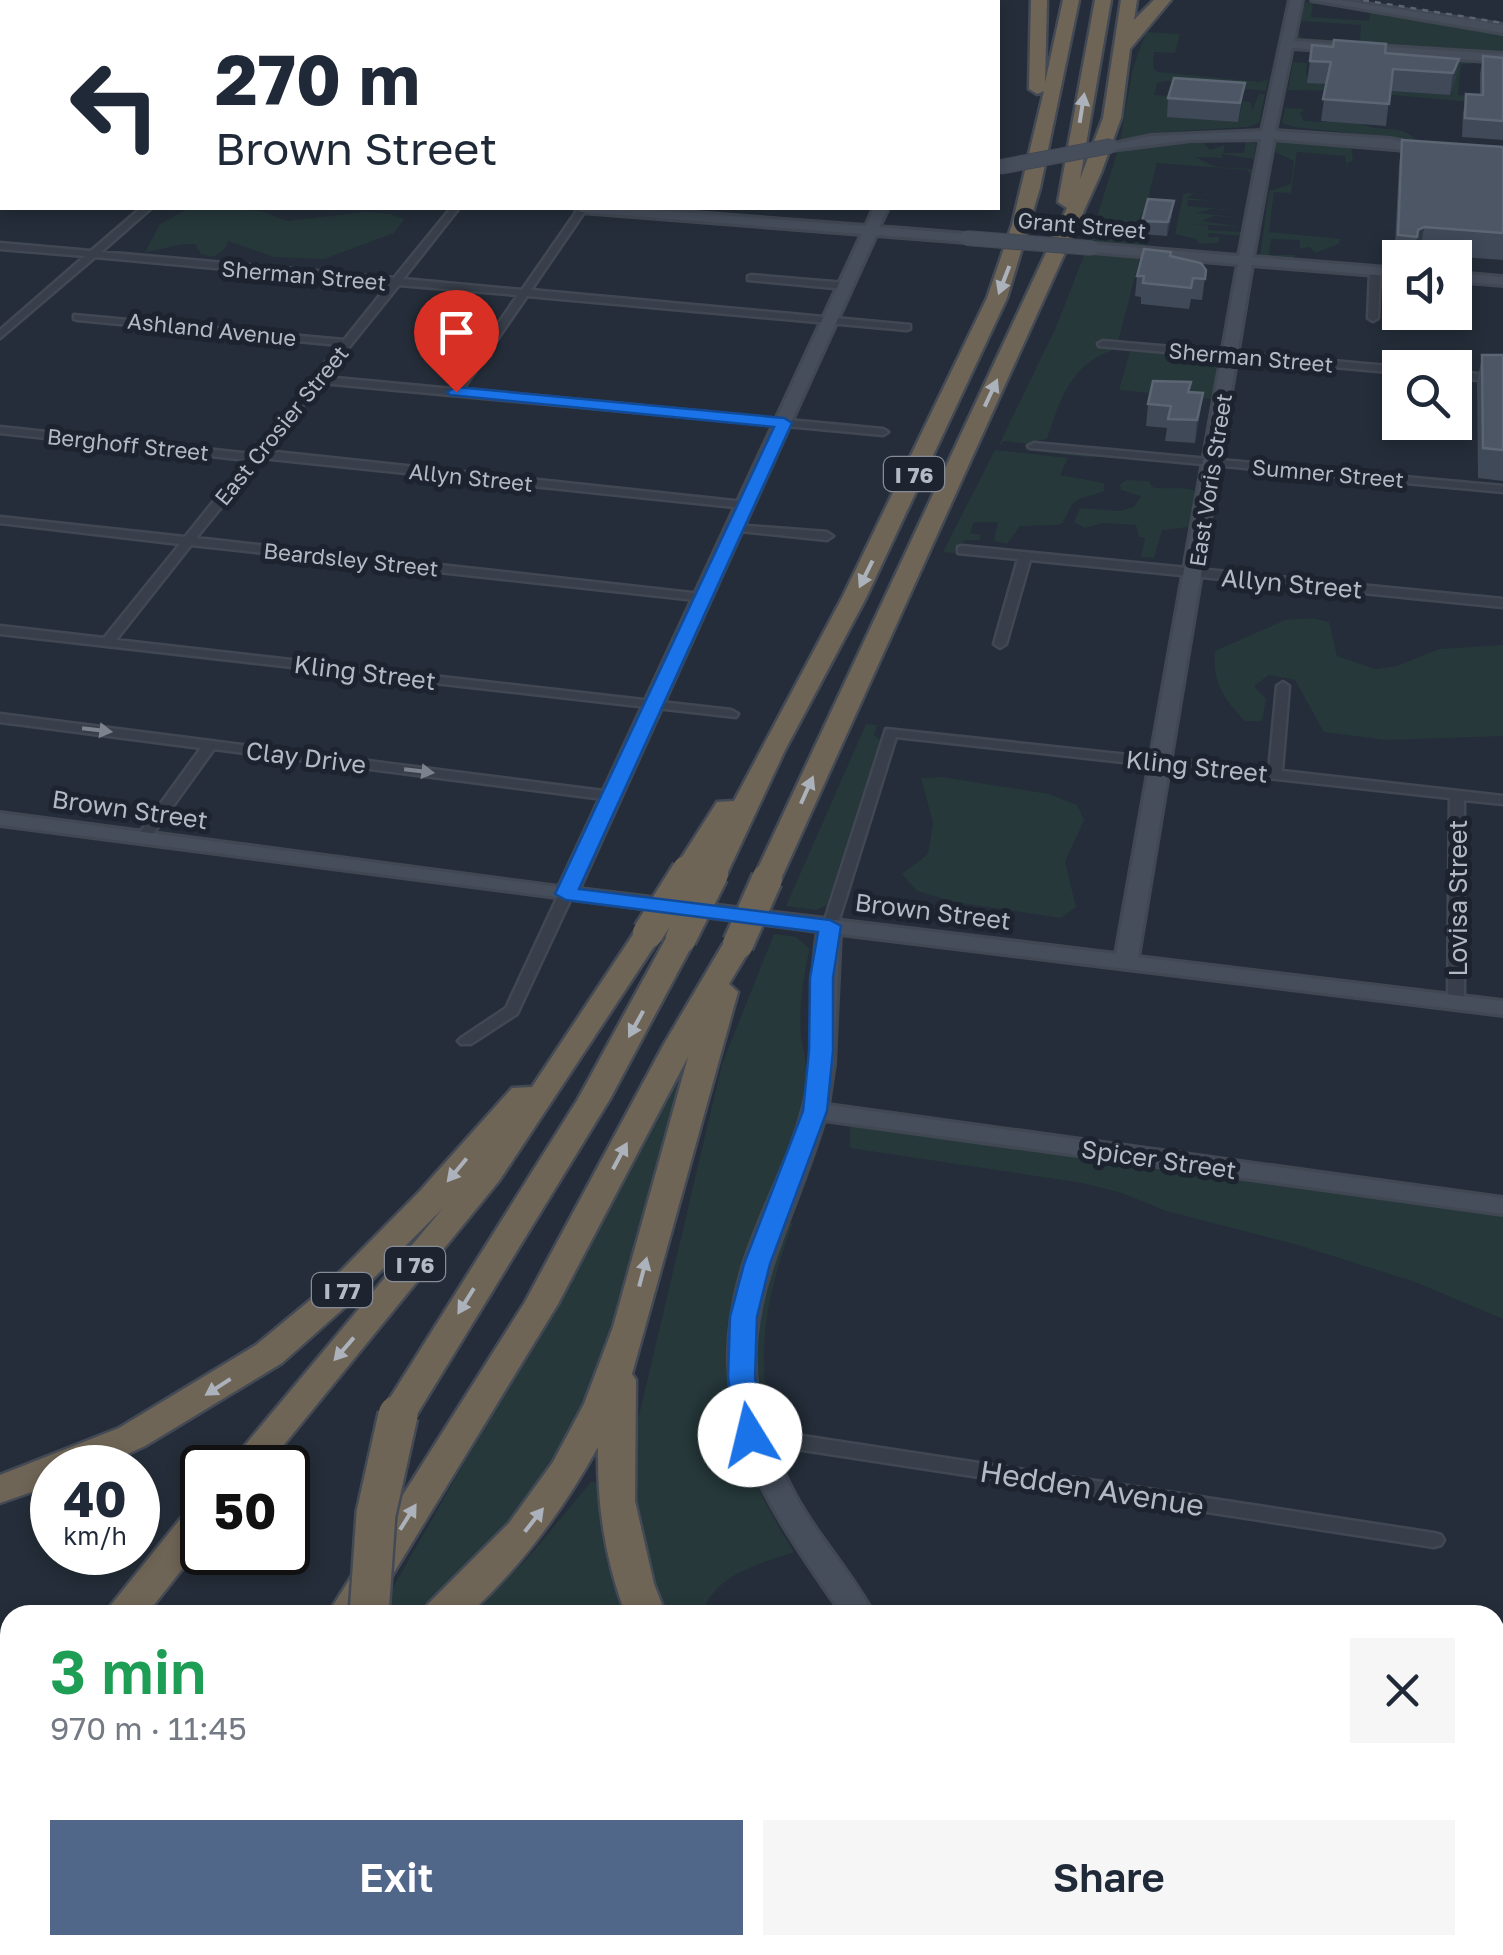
<!DOCTYPE html>
<meta charset="utf-8">
<style>
:root{--surface:#fff;--page:#f6f6f7;--text:#1f2937;--muted:#747a83;--accent:#51678a}
body{margin:0;font-family:"Golos Text",sans-serif;background:var(--page);color:var(--text);height:100vh;display:flex;flex-direction:column;font-size:38px;white-space:nowrap}
*{box-sizing:border-box;margin:0}
p{font-size:32px;color:var(--muted)}
.icon{flex:none;width:55px;height:55px;fill:none;stroke:currentColor;stroke-width:2;stroke-linecap:round;stroke-linejoin:round}
.map{position:relative;flex:1;overflow:hidden}
.panel{position:absolute;left:0px;top:1605px;width:1505px;height:350px;display:flex;flex-direction:column;background:var(--surface);border-radius:30px 30px 0 0;box-shadow:0 5px 15px #0003}
.panel>*{flex:none}
.banner{position:absolute;left:0px;top:0px;width:1000px;height:210px;box-shadow:0 5px 15px #0003;background:#fff;color:var(--text);overflow:hidden}
.tools{position:absolute;left:1382px;top:240px;display:grid;gap:20px}
.tools a{display:grid;place-items:center;width:90px;height:90px;border-radius:0px;background:var(--surface);box-shadow:0 5px 15px #0003;font-size:50px}
.speed{position:absolute;left:30px;top:1445px;display:flex;gap:20px;font-size:50px;font-weight:700;text-align:center}
.speed>*{display:grid;place-content:center;width:130px;height:130px;border-radius:50%;background:var(--surface);box-shadow:0 5px 15px #0003;line-height:1}
.speed small{font-size:25px;font-weight:400}
.speed .limit{border:5px solid #111;border-radius:15px;background:#fff;color:#111}
.pin{position:absolute;display:grid;place-items:center;width:85px;height:85px;color:#fff;margin:-102px -42px;border-radius:50% 50% 50% 0;rotate:-45deg;box-shadow:0 0 10px #0007}
.pin .icon{rotate:45deg}
.me{position:absolute;width:110px;margin:-55px;rotate:351deg;stroke-linejoin:round;filter:drop-shadow(0 0 8px #0008)}
.turn{display:flex;align-items:center;gap:35px;height:210px;padding:0 50px;font-size:45px}
.turn .icon{width:130px;height:130px;stroke-width:2.5}
.turn b{display:block;font-size:70px;line-height:85px}
.round{display:grid;place-items:center;flex:none;width:105px;height:105px;border-radius:0px;background:var(--page)}
.summary{display:flex;align-items:center;justify-content:space-between;height:170px;padding:0 50px}
h1{font-size:60px;font-weight:600;line-height:75px;color:#1e9e55}
.action{display:flex;gap:20px;margin-top:auto;padding:20px 50px}
.action a{flex:1;height:115px;border-radius:0px;background:var(--accent);color:#fff;font-size:40px;font-weight:600;line-height:115px;text-align:center}
.action a+a{background:var(--page);color:var(--text)}
.map>svg:first-child{display:block}
.green{fill:#26383a}
.lines{fill:none;stroke-linecap:round;stroke-linejoin:round}
.street-casing{stroke:#414853;stroke-width:5}
.secondary-casing{stroke:#414853;stroke-width:6}
.highway-casing{stroke:#434a55;stroke-width:5}
.street{fill:#383f4a;fill-rule:evenodd}
.secondary{fill:#464e5c;fill-rule:evenodd}
.highway{fill:#6f6556;fill-rule:evenodd}
.rail{stroke:#5a6371;stroke-width:2.5;stroke-dasharray:6 6;stroke-linecap:butt}
.secondary-bridge-casing{stroke:#414853;stroke-width:16;stroke-linecap:butt}
.highway-bridge-far1-casing{stroke:#434a55;stroke-width:35;stroke-linecap:butt}
.highway-bridge-casing{stroke:#434a55;stroke-width:44;stroke-linecap:butt}
.secondary-bridge{stroke:#464e5c;stroke-width:14}
.highway-bridge-far1{stroke:#6f6556;stroke-width:30}
.highway-bridge{stroke:#6f6556;stroke-width:39}
.wall{fill:#404958}
.shaded-wall{fill:#2f3947}
.building{fill:#4c5664;stroke:#5c6573;stroke-width:2.5}
.oneway{fill:#acb2bb}
.oneway2{fill:#7c838e}
.route{fill:#1a73e8;stroke:#114b97;stroke-width:2.5}
.labels{text-anchor:middle;dominant-baseline:central;stroke-width:10;stroke-linejoin:round;paint-order:stroke}
.far-street-label{font-size:22px;fill:#b3bac6;stroke:#1d242f}
.shield{fill:#1d242f;stroke:#868d99;stroke-width:2.5}
.shield-label{font-size:22px;font-weight:bold;fill:#b3bac6}
.street-label{font-size:25px;fill:#b3bac6;stroke:#1d242f}
.near-street-label{font-size:30px;fill:#b3bac6;stroke:#1d242f}
</style>
<div class="map">
<svg width="1503" height="1955" viewBox="0 0 1503 1955">
<rect width="100%" height="100%" fill="#242d39"/>
<path class="green" d="M1315 1 1343 6 1313 4 1311 17 1369 21 1371 10 1503 31V55L1302 40 1298 38 1299 32 1301 38 1360 42 1361 25 1301 21 1304 3Z
M1146 32 1180 34 1175 53 1154 52 1153 68 1158 72 1260 82 1268 79 1266 91 1167 81 1157 83 1154 95 1172 96 1238 122 1243 101 1251 102 1252 110 1259 94H1265L1259 123 1247 127 1168 132 1120 140 1133 68Z
M1453 58 1471 59V64H1461L1458 95 1503 99V105L1349 91 1288 90 1293 62 1307 63 1306 75 1328 87 1451 95Z
M1285 108 1306 109 1300 113 1304 121 1327 122 1329 112 1309 109C1334 111 1343 117 1364 125 1385 133 1399 123 1416 140L1293 127 1282 123Z
M1213 138 1256 143 1254 159 1221 154 1223 158 1195 157 1216 167 1252 169 1251 176 1248 170 1157 163 1148 198 1157 199 1156 204 1142 212 1136 236 1148 248 1089 242 1118 150 1200 139 1210 150 1225 145 1223 153H1244L1246 141Z
M1281 140 1351 145 1353 161 1347 163V170L1345 156 1297 152 1291 193 1274 192 1269 232 1340 239 1339 244 1315 253 1310 247 1300 249V240L1271 239 1269 255H1295L1294 260 1260 257 1269 191 1291 184 1294 161 1275 152 1276 142Z
M1187 193 1216 195 1192 194 1187 198 1216 201 1188 200 1187 206 1245 211 1212 209 1196 213 1244 218 1214 216 1202 221 1242 227 1192 224 1208 226V230L1242 232 1241 236 1209 233 1208 237H1220L1218 243 1199 244 1196 239 1175 234 1183 195Z
M190 208 261 211 287 221 367 212 390 214 404 219 394 233 324 259 274 257 228 241 225 249 213 257 201 254 195 244C176 243 164 250 145 252L160 224Z
M1085 253 1140 257 1118 342 1102 341 1101 347 1112 348 1111 351C1071 364 1059 402 1047 439L1032 442 1029 448 1092 455 1093 458 1025 450 1027 444 1004 441 998 447 1056 327Z
M1130 351 1218 359 1212 399 1119 390Z
M995 450 1068 458 1060 475 1104 483V491C1078 502 1076 491 1063 523L1058 525 1020 526 1007 544 994 541 998 522H974L970 533 981 535 980 540H965L954 553 943 552Z
M1127 480 1149 481 1152 487C1165 490 1187 486 1195 491L1189 527 1162 530 1154 558 1141 557 1145 538 1139 537 1136 525 1103 523 1085 528 1074 522 1080 508 1119 511 1134 507 1141 496 1121 490 1120 484Z
M1312 618 1329 622 1337 656 1375 669 1397 666 1439 649 1503 645V736L1386 740 1324 732 1295 680 1269 675 1254 686 1266 699 1262 721H1245C1224 699 1212 683 1215 651L1285 620Z
M866 724 877 725 874 735 880 740 827 905 816 910 786 906Z
M942 777 1049 794 1077 805 1084 820 1065 862 1076 907 1061 918 955 902 917 891 902 874 928 854 933 823 921 778Z
M774 934 796 937 810 949C803 973 797 1024 803 1048 806 1061 808 1078 804 1097 791 1160 757 1216 738 1277 706 1376 741 1469 794 1552 757 1565 715 1574 701 1615H664L639 1531 634 1494 638 1420 722 1064Z
M699 1034 675 1101 607 1343 568 1439 511 1526 431 1605 418 1615H377L530 1348Z
M850 1123 1503 1214V1319L1415 1282 1298 1245 1166 1211 1122 1193 1082 1183 850 1148Z
M793 1223C770 1285 753 1351 772 1417L765 1416C748 1349 763 1287 787 1224Z
M591 1482H596L606 1535 632 1615H471L526 1560Z
M834 1945H1000L1023 1955H869Z"/>
<g class="lines">
<g class="street-casing">
<path id="street" d="M628 0H636L634 2H626Z
M762 0H804L807 2H769Z
M0 1H5L6 2 0 5Z
M0 45H2V49H0Z
M0 92 2 93V97L0 98Z
M141 208H151L101 252 394 278 451 208H459L403 279 522 290 579 208H587L531 290 910 325V329L906 330 527 296 463 389 883 429 888 432 883 435 321 383 266 451 744 502 750 505 744 508 261 458 196 538 701 594 705 595V601L191 545 116 640 731 710 738 714 736 717 0 634V626L104 638 180 544 0 523V517L185 537 247 460 0 433V427L252 454 339 345 78 320 74 319V315L344 340 389 284 95 257 0 338V330L85 256 0 249V243L91 251ZM399 285 518 295 453 389 325 377Z
M1375 268 1380 271 1378 318 1373 321 1368 318 1370 271Z
M751 275 845 283 850 286 845 289 748 280V276Z
M1103 341 1400 367 1403 368H1400V373L1099 346 1098 344Z
M1455 372 1503 376V382L1455 378Z
M1034 443 1503 486V492L1030 448 1028 446Z
M734 525 827 532 833 536 827 540 730 530 728 528Z
M962 546 1503 599V607L1030 560 1006 644 1000 648 994 644 1018 559 958 553V547Z
M1283 682 1289 686 1282 771 1503 796V804L1464 800V1002L1461 1005H1451L1448 1002 1450 798 896 737 837 926 830 930 823 926 886 729 1269 770 1277 686Z
M0 714 611 792 618 796 611 800 214 749 147 842 142 843 135 839 201 748 0 722Z
M566 890 573 894 517 1014 471 1044H461L458 1041 461 1038 506 1008 559 894Z
M751 1428 1434 1533 1441 1535 1444 1540 1441 1545 1434 1547 751 1442 744 1440 742 1435 744 1430Z
M1495 1704 1503 1705V1721L1495 1720Z
M1495 1910H1503V1928H1495Z"/>
</g>
<g class="secondary-casing">
<path id="secondary" d="M1290 0H1302L1294 41 1503 54V62L1292 48 1275 131 1390 139 1437 148 1430 152 1274 139 1253 257 1400 269V277L1252 265 1138 957 1503 1001V1015L840 934 834 1064 828 1105 1503 1198V1214L824 1120C782 1260 712 1336 790 1486 813 1532 850 1570 874 1615H843C763 1499 698 1411 744 1264 761 1210 790 1161 804 1106 818 1049 808 989 818 931L0 825V813L559 887 862 234 581 212 574 208H628L866 226 874 208H888L879 227 966 234 973 238 966 242 876 235 579 889 1116 954 1238 264 1092 252 1085 248 1092 244 1239 256 1261 139 1191 140 1111 150 1104 146 1151 136 1262 131Z
M1312 0H1340L1503 25V33Z
M0 155H2V163H0Z
M1455 273 1503 277V285L1455 281Z
M1070 1945H1106L1111 1955H1075Z"/>
</g>
<g class="highway-casing">
<path id="highway" d="M1031 0H1047L1045 83 1063 0H1079L1040 188 1007 298 866 598 785 750 727 874 723 880 713 883 699 874 687 880 677 877 673 871 717 802 734 801 842 598 987 298 1012 225 1044 91 1037 94 1029 89Z
M1095 0H1111L1080 179 1103 118 1121 0H1137L1134 20 1154 0H1171L1130 49 1121 118 1101 173 781 879 777 885H757L753 879 1067 208 1058 202Z
M648 924 658 927 663 933 499 1181 265 1468H226L443 1208 344 1308 282 1363 145 1446 97 1468H52V1485L0 1503V1475L119 1428 256 1345 320 1292 419 1192 512 1088 532 1087 638 927Z
M681 929 691 932 696 938 610 1099 411 1424 398 1428 385 1424 380 1415 385 1406 578 1099 666 938 671 932Z
M738 935 748 938 753 944 729 984 738 992 632 1374 636 1380 635 1501 654 1584 666 1615H626C605 1560 597 1506 598 1447 563 1510 522 1566 468 1615H422L428 1604 509 1523 553 1462 584 1404 613 1327 688 1057 558 1304 368 1615H327L525 1302 664 1044 723 944 728 938Z
M202 1504V1544L146 1615H103L189 1508Z
M0 1719 10 1722V1789L0 1792Z
M10 1798V1834L0 1836V1800Z
M10 1871V1910L0 1914V1875Z
M131 1945H177L172 1955H127Z
M704 1945H779L783 1955H709Z
M1013 1945H1076L1080 1955H1018Z"/>
</g>
<use href="#street" class="street"/>
<use href="#secondary" class="secondary"/>
<use href="#highway" class="highway"/>
<path class="rail" d="M1363 0 1503 23"/>
<g class="secondary-bridge-casing">
<path id="secondary-bridge" d="M1000 167 1111 146
M966 238 1092 248"/>
</g>
<g class="highway-bridge-far1-casing">
<path id="highway-bridge-far1" d="M648 933 687 871
M681 938 713 874
M738 944 767 879"/>
</g>
<g class="highway-bridge-casing">
<path id="highway-bridge" d="M369 1615 376 1514 398 1415
M541 1945 552 1955"/>
</g>
<use href="#secondary-bridge" class="secondary-bridge"/>
<use href="#highway-bridge-far1" class="highway-bridge-far1"/>
<use href="#highway-bridge" class="highway-bridge"/>
</g>
<path class="wall" d="M1333 47 1385 53 1459 59 1455 80 1450 95 1390 91 1386 126 1321 121 1326 84 1307 83 1310 61Z
M1483 56 1503 58V140L1462 137 1463 113 1466 94 1480 95V74Z
M1245 83 1238 122 1167 117 1168 98Z
M1402 140 1503 147V260L1420 254 1414 258H1400V263L1394 262 1399 166Z
M1172 215 1167 236 1141 234 1142 221Z
M1171 256 1206 270 1202 300 1191 299 1189 309 1141 304V297L1135 296 1137 276Z
M1482 355H1503V481L1478 478 1477 384Z
M1190 392 1203 393 1195 443 1165 441 1167 428 1146 426 1148 404Z"/>
<path class="shaded-wall" d="M303 0H324L321 2H301Z
M1459 59 1455 80 1450 95 1453 73Z
M1174 201 1172 215 1167 236 1168 222Z
M1424 227 1420 254 1414 257 1418 230Z
M1203 393 1200 415 1195 443 1197 420Z"/>
<path class="building" d="M231 0H303L301 2H228Z
M709 0H758L764 2H696Z
M1334 40 1386 44 1385 53 1459 59 1453 73 1393 69 1389 104 1323 99 1331 62 1310 61 1312 45 1333 47Z
M1483 56 1503 58V121L1465 118 1466 94 1483 95Z
M1174 78 1245 83 1240 103 1168 98Z
M1402 140 1503 147V233L1424 227 1418 230 1417 237 1398 235Z
M1148 199 1174 201 1168 222 1142 221Z
M1144 249 1171 252 1170 256 1201 263 1206 270 1205 279 1193 278 1191 288 1143 283 1144 276H1137Z
M1482 355H1503V450L1483 448Z
M1153 381 1191 382 1188 392 1203 393 1197 420 1168 419 1171 406 1148 404Z"/>
<defs><path id="oneway-solid" d="M-6-.8H1V-3.2L6.5 0L1 3.2V.8H-6Z" transform="scale(2.5)"/></defs>
<g class="oneway">
<use href="#oneway-solid" transform="translate(1082 108) rotate(-81)"/>
<use href="#oneway-solid" transform="translate(1004 280) rotate(111)"/>
<use href="#oneway-solid" transform="translate(991 393) rotate(-65)"/>
<use href="#oneway-solid" transform="translate(866 574) rotate(116)"/>
<use href="#oneway-solid" transform="translate(807 790) rotate(-66)"/>
<use href="#oneway-solid" transform="translate(636 1024) rotate(119)"/>
<use href="#oneway-solid" transform="translate(620 1156) rotate(-62)"/>
<use href="#oneway-solid" transform="translate(457 1170) rotate(130)"/>
<use href="#oneway-solid" transform="translate(643 1272) rotate(-75)"/>
<use href="#oneway-solid" transform="translate(466 1301) rotate(122)"/>
<use href="#oneway-solid" transform="translate(344 1349) rotate(131)"/>
<use href="#oneway-solid" transform="translate(218 1387) rotate(147)"/>
<use href="#oneway-solid" transform="translate(408 1517) rotate(-58)"/>
<use href="#oneway-solid" transform="translate(534 1520) rotate(-52)"/>
</g>
<g class="oneway2">
<use href="#oneway-solid" transform="translate(97 730) rotate(7)"/>
<use href="#oneway-solid" transform="translate(419 771) rotate(7)"/>
</g>
<path class="route" d="M456 387 784 418 792 423 579 889 830 920 841 926 833 978V1051L827 1111 770 1264 757 1317 755 1377 764 1435 760 1442H740L736 1435 728 1377 730 1317 744 1264 803 1111 809 1051 810 978 818 932 566 900 555 894 774 427 450 395 447 392Z"/>
<g class="labels">
<g class="far-street-label">
<text transform="translate(1082 225) rotate(5)">Grant Street</text>
<text transform="translate(304 275) rotate(5)">Sherman Street</text>
<text transform="translate(212 329) rotate(6)">Ashland Avenue</text>
<text transform="translate(1251 357) rotate(5)">Sherman Street</text>
<text transform="translate(281 425) rotate(-51)">East Crosier Street</text>
<text transform="translate(128 444) rotate(6)">Berghoff Street</text>
<text transform="translate(1328 473) rotate(5)">Sumner Street</text>
<text transform="translate(471 477) rotate(6)">Allyn Street</text>
<text transform="translate(1210 480) rotate(-81)">East Voris Street</text>
<text transform="translate(351 559) rotate(6)">Beardsley Street</text>
</g>
<g class="shield">
<rect x="884" y="457" width="60" height="34" rx="8"/>
<rect x="385" y="1247" width="60" height="34" rx="8"/>
<rect x="312" y="1273" width="60" height="34" rx="8"/>
</g>
<g class="shield-label">
<text x="914" y="474">I 76</text>
<text x="415" y="1264">I 76</text>
<text x="342" y="1290">I 77</text>
</g>
<g class="street-label">
<text transform="translate(1292 583) rotate(5)">Allyn Street</text>
<text transform="translate(365 672) rotate(7)">Kling Street</text>
<text transform="translate(306 757) rotate(7)">Clay Drive</text>
<text transform="translate(1197 766) rotate(6)">Kling Street</text>
<text transform="translate(130 809) rotate(8)">Brown Street</text>
<text transform="translate(1457 898) rotate(-90)">Lovisa Street</text>
<text transform="translate(933 911) rotate(7)">Brown Street</text>
<text transform="translate(1159 1159) rotate(8)">Spicer Street</text>
</g>
<g class="near-street-label">
<text transform="translate(1092 1488) rotate(9)">Hedden Avenue</text>
</g>
</g>
</svg>
<div class="tools">
<a><svg class="icon" aria-label="sound" viewBox="0 0 24 24"><path d="M4 9h4l5-4v14l-5-4H4zM17 9q2 3 0 6"/></svg></a>
<a><svg class="icon" aria-label="search" viewBox="0 0 24 24"><circle cx="10" cy="10" r="6"/><path d="M15 15l6 6"/></svg></a>
</div>
<div class="speed"><div>40<small>km/h</small></div><div class="limit">50</div></div>
<div class="pin" style="left:456px;top:392px;background:#d93025"><svg class="icon" aria-label="arrive" viewBox="0 0 24 24"><path d="M6 21V4h12l-3 4 3 4H6"/></svg></div>
<svg class="me" style="left:750px;top:1435px" viewBox="-20 -20 40 40"><circle r="19" fill="#fff"/><path d="M0-13L10 11 0 6-10 11z" fill="#1a73e8"/></svg>
<div class="banner">
<div class="turn"><svg class="icon" aria-label="left" viewBox="0 0 24 24"><path d="M17 20v-9H6M10 6l-5 5 5 5"/></svg><div><b>270 m</b>Brown Street</div></div>
</div>
<section class="panel">
<div class="summary"><div><h1>3 min</h1><p>970 m · 11:45</p></div><a class="round"><svg class="icon" aria-label="close" viewBox="0 0 24 24"><path d="M6 6l12 12M18 6L6 18"/></svg></a></div>
<div class="action"><a>Exit</a><a>Share</a></div>
</section>
</div>
